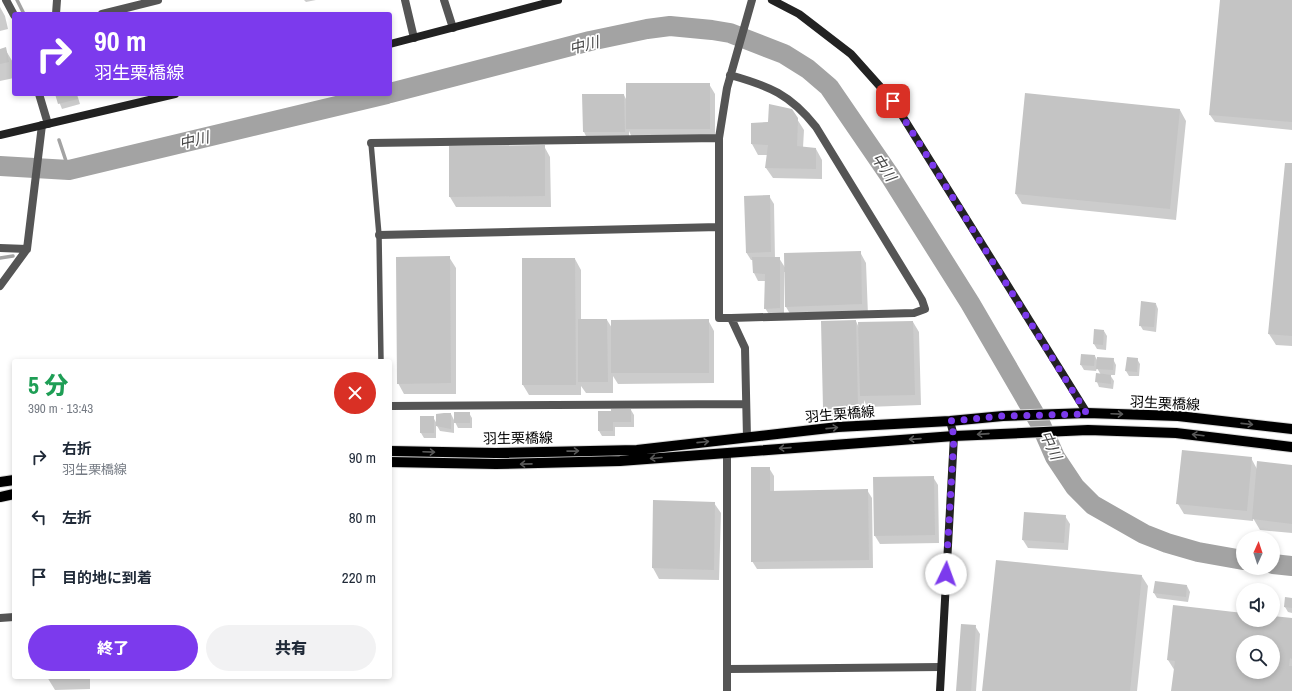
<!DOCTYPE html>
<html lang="ja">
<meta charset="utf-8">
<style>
:root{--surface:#fff;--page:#f2f2f3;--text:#1f2937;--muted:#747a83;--accent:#7c3aed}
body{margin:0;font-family:"Archivo Narrow","Noto Sans JP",sans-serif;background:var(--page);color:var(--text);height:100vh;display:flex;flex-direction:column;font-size:15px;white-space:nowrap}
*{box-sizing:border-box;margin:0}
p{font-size:13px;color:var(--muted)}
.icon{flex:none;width:22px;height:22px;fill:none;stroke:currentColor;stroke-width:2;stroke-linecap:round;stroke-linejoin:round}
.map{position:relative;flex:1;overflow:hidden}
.panel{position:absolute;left:12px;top:359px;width:380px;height:320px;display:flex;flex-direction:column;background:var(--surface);border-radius:4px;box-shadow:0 2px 6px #0003}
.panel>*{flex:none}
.hud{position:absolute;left:12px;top:12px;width:380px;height:84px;border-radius:4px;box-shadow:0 2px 6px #0003;background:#7c3aed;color:#fff;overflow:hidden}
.needle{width:26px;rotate:3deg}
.buttons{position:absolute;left:1236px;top:531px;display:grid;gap:8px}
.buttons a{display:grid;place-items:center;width:44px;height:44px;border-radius:50%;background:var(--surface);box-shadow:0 2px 6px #0003;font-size:20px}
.pin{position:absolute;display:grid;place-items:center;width:34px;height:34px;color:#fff;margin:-17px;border-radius:8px;box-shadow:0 2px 6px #0006}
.me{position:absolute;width:44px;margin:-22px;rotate:3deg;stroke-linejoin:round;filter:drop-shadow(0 0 3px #0008)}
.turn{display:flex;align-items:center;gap:14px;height:84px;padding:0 16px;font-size:18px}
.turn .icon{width:52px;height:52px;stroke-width:2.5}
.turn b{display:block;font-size:28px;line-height:34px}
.round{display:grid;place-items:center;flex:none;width:42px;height:42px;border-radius:21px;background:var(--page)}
.head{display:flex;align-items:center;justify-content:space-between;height:68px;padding:0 16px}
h1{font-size:24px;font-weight:800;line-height:30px;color:#1e9e55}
.action{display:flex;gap:8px;margin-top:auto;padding:8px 16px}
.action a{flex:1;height:46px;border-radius:24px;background:var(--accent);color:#fff;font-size:16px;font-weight:800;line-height:46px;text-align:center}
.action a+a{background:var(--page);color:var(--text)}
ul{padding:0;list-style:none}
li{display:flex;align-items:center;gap:12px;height:60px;padding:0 16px}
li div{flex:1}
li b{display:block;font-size:15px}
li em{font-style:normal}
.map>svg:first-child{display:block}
.shadow{fill:#0003;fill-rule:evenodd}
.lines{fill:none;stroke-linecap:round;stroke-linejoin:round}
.stream{stroke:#a3a3a3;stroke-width:3.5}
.river{stroke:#a3a3a3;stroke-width:20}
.building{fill:#c4c4c4;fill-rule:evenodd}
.primary-casing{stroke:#dbdbdb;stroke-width:12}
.lane{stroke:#555;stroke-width:5.5}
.street{stroke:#555;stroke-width:8}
.secondary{stroke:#222;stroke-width:8}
.primary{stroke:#000;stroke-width:10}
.oneway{stroke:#595959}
.route{stroke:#7c3aed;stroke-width:7;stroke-dasharray:0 12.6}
.labels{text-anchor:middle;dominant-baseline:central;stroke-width:3.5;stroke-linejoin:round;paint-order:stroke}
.street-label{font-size:14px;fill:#000;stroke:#fff}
.water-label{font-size:15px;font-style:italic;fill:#444;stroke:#fff}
</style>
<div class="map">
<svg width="1292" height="691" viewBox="0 0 1292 691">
<rect width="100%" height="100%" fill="#fff"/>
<path class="shadow" d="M304 0H316L306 2Z
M1221 0H1292V130L1215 122 1210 115Z
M0 7 5 16 8 29 0 31Z
M5 49 14 64V78L0 81V50Z
M709 84 715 94V139L633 140 629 131V139L588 140 584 132 624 95 627 101Z
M56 94H77L80 104 62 109Z
M1180 110 1186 121 1176 220 1022 204 1016 194Z
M797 119 804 130 803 148 816 149 822 160V179L773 178 766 168 768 155H758L752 144Z
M544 146 550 157 551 207H456L450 197Z
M1292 164V346L1276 345 1269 334Z
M769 196 774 204 775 258H779L786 269 860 252 866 263 868 315 792 317 786 307V272H784V315L770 316 765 308 766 281H758L754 273 753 260H751L746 252Z
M449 257 456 268V394H404L398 383Z
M575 259 581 270V320H607L612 328 708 320 714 331V383L618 384 613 376V393H586L581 386V395H529L523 385Z
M1156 304 1158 309 1156 332 1143 330 1140 325Z
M856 321 859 328 913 322 919 332 921 405 867 407 864 400V417L830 418 824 407Z
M1104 331 1107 336 1106 350 1097 349 1094 344Z
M1095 356 1098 362 1113 359 1116 365 1115 375H1110L1114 381 1113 389 1099 387 1097 382 1101 375 1097 368 1096 371 1084 370 1081 365Z
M1137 359 1140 364 1139 376H1129L1126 371Z
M631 410 634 415V427H615V436H602L599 431Z
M469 413 472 418V428H458L454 420V433L440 431 436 424V438H424L421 433 433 417 437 424 451 414 455 422Z
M1251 458 1257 469 1292 466V533L1260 530 1253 518V521L1184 514 1178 504Z
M769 468 774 476V492L867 490 872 498 873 568 757 569 752 561Z
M933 477 938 485 939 543 880 544 875 536Z
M654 501 714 503 721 513 719 580 659 579 653 568Z
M1065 516 1070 524 1068 550 1028 548 1023 540Z
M1141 575 1148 586 1137 691H983Z
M1187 586 1190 592 1188 602 1157 598 1154 593Z
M1292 599V613L1288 612 1285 607Z
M1243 614V620H1273V617L1292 619V691H1172L1175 671 1168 660ZM1243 642H1273V672H1243Z
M975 626 980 634 976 691H957Z
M47 677H90V689L55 690Z"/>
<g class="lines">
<path class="stream" d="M17 0 24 14
M59 140 69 170
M0 258 13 256"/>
<path class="river" d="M390 93 590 41 647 29 670 26 712 30 730 33 784 54 808 69 829 87 890 176 970 303 1041 425 1055 457 1075 487 1093 505 1144 534 1167 543 1198 552 1243 560
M0 166 69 170 387 94
M1273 564 1292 566"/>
</g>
<path class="building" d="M1220 0H1292V122L1209 115Z
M6 47 9 62 0 64V49Z
M626 83H710V129H626Z
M1025 93 1180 109 1170 209 1015 194Z
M55 94H76L78 99 58 104Z
M582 94H624L625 132H583Z
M769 104 792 109 798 118 797 146 816 148V169L765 168 768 145 751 144V123L768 122Z
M545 145V196L449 197V146Z
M1285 163H1292V336L1268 334Z
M770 195 771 252 746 253 744 196Z
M861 251 862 304 785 307 784 253Z
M450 256 451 383 397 384 396 257Z
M752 257H780V308L764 309 765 274 753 273Z
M522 258H575L576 385H522Z
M1141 301 1156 303 1154 327 1139 326Z
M578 319H607L608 382H578Z
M709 319V373H611V320Z
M856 320 858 407 823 408 821 321Z
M913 321 915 395 860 396 858 322Z
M1094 329 1104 330 1103 345 1093 344Z
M1081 354 1095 355 1094 366 1080 365Z
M1097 357 1114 358 1113 370 1096 369Z
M1127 357 1138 358 1137 372 1125 371Z
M1096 373 1111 375V384L1095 382Z
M611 409H631V422H613V431H598V411H611Z
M454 412H470V423H454Z
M444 413H451V429L436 426V414Z
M420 416H434V433H420Z
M1182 450 1252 457 1247 511 1176 504Z
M1257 461 1292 465V524L1252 519Z
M751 467H770V491L868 489 869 560 751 562Z
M934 476 935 535 874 536 873 477Z
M653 500 715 502 714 570 652 568Z
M1024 512 1066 515 1064 543 1022 540Z
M996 560 1142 575 1130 691H982Z
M1155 581 1187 585 1186 597 1153 593Z
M1285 597 1292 598V608L1284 607Z
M1173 605 1243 613V620H1273V616L1292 618V659L1290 658 1289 666H1292V691H1171L1175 661 1167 660ZM1243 642H1273V672H1243Z
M961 624 976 625 971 691H956Z"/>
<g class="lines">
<g class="primary-casing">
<path id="primary" d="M390 451 495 453 637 450 838 427 950 421 1003 416 1087 413 1178 416 1292 429
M390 462 496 464 620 461 954 436 1088 430 1176 433 1292 447
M0 482 14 480
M0 497 14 494"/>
</g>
<path class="lane" d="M371 143 379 235 381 361"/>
<path class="street" d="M6 0 14 15
M405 0 414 38
M444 0 453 28
M56 14 57 0
M102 14 158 0
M730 75C769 86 790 94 816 127L922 300 925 309 914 313 731 318
M39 94 48 124
M371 143 719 138
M379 235 719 227
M0 248 27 249
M0 286 27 249 42 125
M390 406 746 404
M747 438 745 348 731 318H719V138L727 88 752 0
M727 453V691
M0 618 14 617
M727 669 941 667"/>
<path class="secondary" d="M772 0 799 14 851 54 893 101 1087 413
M390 44 558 0
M0 135 175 94
M940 691 954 436 950 421"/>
<use href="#primary" class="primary"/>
</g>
<defs><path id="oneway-shaft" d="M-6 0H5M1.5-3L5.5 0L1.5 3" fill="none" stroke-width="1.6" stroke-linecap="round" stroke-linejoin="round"/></defs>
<g class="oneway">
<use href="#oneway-shaft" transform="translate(1117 414) rotate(2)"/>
<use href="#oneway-shaft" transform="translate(1247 424) rotate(6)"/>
<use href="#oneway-shaft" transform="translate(832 428) rotate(-6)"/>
<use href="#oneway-shaft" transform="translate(983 434) rotate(176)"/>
<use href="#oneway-shaft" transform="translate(1198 435) rotate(-173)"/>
<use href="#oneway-shaft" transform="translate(915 439) rotate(176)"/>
<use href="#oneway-shaft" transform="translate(703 442) rotate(-6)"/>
<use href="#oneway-shaft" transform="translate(785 448) rotate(176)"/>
<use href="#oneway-shaft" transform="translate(573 451) rotate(-1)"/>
<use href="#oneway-shaft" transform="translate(429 452) rotate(2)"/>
<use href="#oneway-shaft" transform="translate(656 458) rotate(175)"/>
<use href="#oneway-shaft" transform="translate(526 464) rotate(179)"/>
</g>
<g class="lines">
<path class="route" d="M893 101 1087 414 1003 416 950 421 954 436 946 574"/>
</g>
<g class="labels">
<g class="street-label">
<text transform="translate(1165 403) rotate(3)">羽生栗橋線</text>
<text transform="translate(840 414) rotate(-5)">羽生栗橋線</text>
<text transform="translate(518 438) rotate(-1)">羽生栗橋線</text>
</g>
<g class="water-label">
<text transform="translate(584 45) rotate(-14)">中川</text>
<text transform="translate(194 140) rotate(-13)">中川</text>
<text transform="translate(884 167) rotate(56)">中川</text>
<text transform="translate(1051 445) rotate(65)">中川</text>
</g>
</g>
</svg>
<div class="buttons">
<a><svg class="needle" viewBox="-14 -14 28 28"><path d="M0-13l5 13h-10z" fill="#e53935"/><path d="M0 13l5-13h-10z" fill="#747a83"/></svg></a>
<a><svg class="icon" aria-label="sound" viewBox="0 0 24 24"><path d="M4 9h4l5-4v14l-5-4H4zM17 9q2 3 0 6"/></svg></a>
<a><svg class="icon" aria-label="search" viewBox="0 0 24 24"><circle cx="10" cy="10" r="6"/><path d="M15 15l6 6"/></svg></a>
</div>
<div class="pin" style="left:893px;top:101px;background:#d93025"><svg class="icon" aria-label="arrive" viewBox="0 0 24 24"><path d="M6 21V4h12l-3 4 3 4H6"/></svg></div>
<svg class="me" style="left:946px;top:574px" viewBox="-20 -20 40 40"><circle r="19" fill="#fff"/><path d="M0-13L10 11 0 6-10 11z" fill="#7c3aed"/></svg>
<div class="hud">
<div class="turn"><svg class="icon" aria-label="right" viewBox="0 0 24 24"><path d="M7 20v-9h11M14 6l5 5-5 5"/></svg><div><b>90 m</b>羽生栗橋線</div></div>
</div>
<section class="panel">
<div class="head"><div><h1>5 分</h1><p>390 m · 13:43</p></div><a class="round" style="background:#d93025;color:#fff"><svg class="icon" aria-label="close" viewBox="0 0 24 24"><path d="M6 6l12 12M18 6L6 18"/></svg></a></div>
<ul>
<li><svg class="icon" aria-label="right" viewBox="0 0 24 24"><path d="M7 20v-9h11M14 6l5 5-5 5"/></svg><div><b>右折</b><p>羽生栗橋線</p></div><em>90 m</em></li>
<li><svg class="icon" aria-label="left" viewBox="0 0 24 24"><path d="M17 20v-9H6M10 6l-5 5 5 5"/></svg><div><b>左折</b></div><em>80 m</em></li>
<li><svg class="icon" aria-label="arrive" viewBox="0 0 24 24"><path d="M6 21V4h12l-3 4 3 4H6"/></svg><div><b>目的地に到着</b></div><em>220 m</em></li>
</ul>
<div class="action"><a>終了</a><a>共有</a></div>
</section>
</div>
